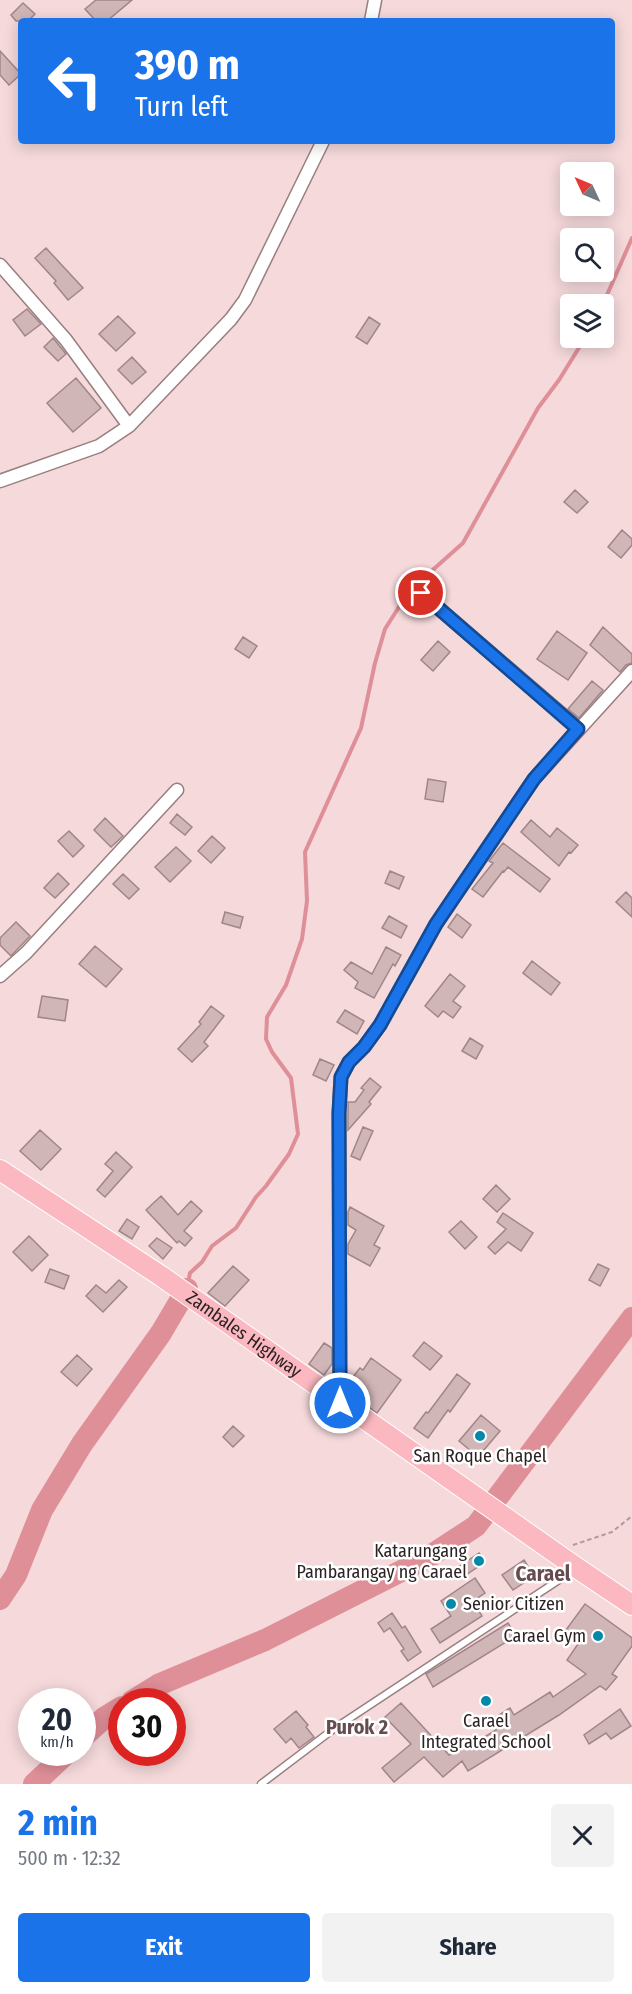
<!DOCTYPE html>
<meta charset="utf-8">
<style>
:root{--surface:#fff;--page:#f2f2f3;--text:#1f2937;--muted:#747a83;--accent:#1a73e8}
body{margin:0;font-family:"Fira Sans Condensed",sans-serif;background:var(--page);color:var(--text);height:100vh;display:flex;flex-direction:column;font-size:22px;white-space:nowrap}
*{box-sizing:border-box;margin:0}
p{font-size:20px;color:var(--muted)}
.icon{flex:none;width:33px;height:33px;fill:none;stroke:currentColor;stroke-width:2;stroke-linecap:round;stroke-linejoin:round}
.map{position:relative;height:1784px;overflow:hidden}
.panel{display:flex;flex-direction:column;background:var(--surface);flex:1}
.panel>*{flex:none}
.top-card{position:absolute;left:18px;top:18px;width:597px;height:126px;border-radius:6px;box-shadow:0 3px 15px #0003;background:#1a73e8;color:#fff;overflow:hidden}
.needle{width:39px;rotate:314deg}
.buttons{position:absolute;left:560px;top:162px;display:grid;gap:12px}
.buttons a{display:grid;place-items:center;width:54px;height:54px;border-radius:6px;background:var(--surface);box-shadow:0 3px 15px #0003;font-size:30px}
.speed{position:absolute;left:18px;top:1688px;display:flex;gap:12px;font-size:30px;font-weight:700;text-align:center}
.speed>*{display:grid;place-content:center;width:78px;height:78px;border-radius:50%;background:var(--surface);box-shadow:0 3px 15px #0003;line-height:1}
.speed small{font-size:15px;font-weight:400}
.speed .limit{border:9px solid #d22;background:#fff;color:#111}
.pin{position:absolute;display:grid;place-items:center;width:51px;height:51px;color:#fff;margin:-26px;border:3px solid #fff;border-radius:50%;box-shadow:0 2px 6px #0007}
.me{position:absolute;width:66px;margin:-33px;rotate:0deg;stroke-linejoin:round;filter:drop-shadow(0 0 4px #0008)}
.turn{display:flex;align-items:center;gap:21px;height:126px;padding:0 18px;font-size:27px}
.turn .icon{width:78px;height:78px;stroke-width:2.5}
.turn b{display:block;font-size:42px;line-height:51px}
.round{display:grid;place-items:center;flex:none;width:63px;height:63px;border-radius:6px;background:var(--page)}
.head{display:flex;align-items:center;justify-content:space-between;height:102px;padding:0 18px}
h1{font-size:36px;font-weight:700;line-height:45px;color:var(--accent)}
.cta{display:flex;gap:12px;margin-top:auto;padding:12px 18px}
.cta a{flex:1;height:69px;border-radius:6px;background:var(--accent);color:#fff;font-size:24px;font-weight:700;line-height:69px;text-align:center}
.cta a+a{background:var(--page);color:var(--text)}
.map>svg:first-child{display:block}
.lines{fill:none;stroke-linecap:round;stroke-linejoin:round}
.stream{stroke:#df8f98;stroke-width:4}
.river{stroke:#df8f98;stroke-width:22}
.building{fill:#d1b6b8;stroke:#a08688;stroke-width:1.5}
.lane-casing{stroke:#987e80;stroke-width:9}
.street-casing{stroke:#987e80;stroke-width:15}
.primary-casing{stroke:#fff;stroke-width:22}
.path{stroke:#af999b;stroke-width:2;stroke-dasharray:4.5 3;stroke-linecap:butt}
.lane{stroke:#fff;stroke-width:6}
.street{stroke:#fff;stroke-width:12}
.primary{stroke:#fbb8c1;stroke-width:20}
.route-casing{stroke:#114b97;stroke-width:15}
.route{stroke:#1a73e8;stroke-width:10}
.poi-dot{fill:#0289aa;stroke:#fff;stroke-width:2}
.labels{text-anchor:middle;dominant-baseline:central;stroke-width:5;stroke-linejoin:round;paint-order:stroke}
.street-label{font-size:18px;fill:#2c2223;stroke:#fff}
.poi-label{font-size:18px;fill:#2c2223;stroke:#fff}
.neighbourhood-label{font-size:20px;font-weight:bold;fill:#644c4f;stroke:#fff}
.quarter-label{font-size:21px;font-weight:bold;fill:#644c4f;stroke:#fff}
</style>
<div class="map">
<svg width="632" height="1784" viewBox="0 0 632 1784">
<rect width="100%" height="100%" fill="#f5d9db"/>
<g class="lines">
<path class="stream" d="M603 304 632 238
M187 1288 190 1273 202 1262 212 1246 236 1228 256 1197 266 1186 289 1154 298 1134 291 1078 272 1052 266 1039 267 1017 286 985 302 939 307 901 305 852 361 728 375 663 385 629 409 591 463 543 538 408 559 380 585 338"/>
<path class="river" d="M0 1599 16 1575 42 1510 82 1444 161 1333 187 1289
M132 1701 158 1685 265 1640 427 1558 476 1526 632 1318
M82 1738 104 1718 122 1707
M34 1784 68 1752"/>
</g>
<path class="building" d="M96 0H132L107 21H96L85 9Z
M23 3 35 14 28 21H16L11 15Z
M0 51 21 74 9 85 0 75Z
M46 248 83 288 68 300 54 283 56 281 35 258Z
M27 309 41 324 25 336 13 320Z
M118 316 135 333 116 351 99 334Z
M369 317 380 324 367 344 356 337Z
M53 338 66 354 58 361 44 347Z
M132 357 146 372 132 384 118 370Z
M76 378 101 408 73 432 47 403Z
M575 490 588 502 577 513 564 502Z
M622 530 632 539V545L621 558 608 547Z
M603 627 632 654V663L626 665 620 672 590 645Z
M557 631 587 653 568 680 537 659Z
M243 637 257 646 249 658 235 649Z
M438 641 450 652 433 671 421 660Z
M592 681 603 690 579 718 568 709Z
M428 779 446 782 443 802 425 799Z
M177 814 192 827 185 835 170 823Z
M105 818 123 836 111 847 94 830Z
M531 820 550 837 557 828 578 845 571 853 569 852 559 866 521 832Z
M69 831 84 846 73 857 58 841Z
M212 836 225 848 211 863 198 851Z
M503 843 550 879 540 892 508 867 504 872 503 871 483 897 472 889 493 863 489 861Z
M176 847 191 861 170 882 155 867Z
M390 871 404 877 399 889 385 883Z
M58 873 69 884 55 898 44 888Z
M123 874 139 889 129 899 113 884Z
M626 892 632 898V917L616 902Z
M225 912 243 917 240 928 222 923Z
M457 914 471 925 462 938 448 927Z
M389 916 407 926 401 938 382 928Z
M16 922 30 936 11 956 0 945V938Z
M95 946 122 969 106 987 79 964Z
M386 947 401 955 395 966 393 964 374 998 355 988 358 982 344 970 351 962 372 974Z
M532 961 560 983 551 995 523 973Z
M450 974 465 986 453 1001 461 1007 453 1018 443 1011 438 1017 425 1006Z
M42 996 68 1000 65 1021 38 1017Z
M211 1006 224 1016 204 1042 208 1046 192 1062 178 1049 201 1024 199 1022Z
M345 1010 364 1021 357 1034 337 1022Z
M470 1038 483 1046 476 1059 462 1051Z
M320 1059 334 1065 326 1081 313 1075Z
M370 1078 381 1087 369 1102 371 1104 348 1130V1102H355L364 1090 361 1088Z
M363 1127 373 1131 360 1160 351 1156Z
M40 1130 61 1149 41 1170 20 1151Z
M116 1152 132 1167 105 1197 97 1190 113 1171 105 1164Z
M496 1185 510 1199 497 1212 483 1199Z
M161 1196 178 1215 191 1201 202 1211 184 1231 192 1238 185 1246 179 1241 177 1243 146 1210Z
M350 1207 384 1226 374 1245 380 1248 370 1266 348 1254V1244L356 1230 348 1225V1212Z
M503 1213 533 1233 521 1251 508 1242 495 1254 488 1247 506 1229 497 1222Z
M127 1219 139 1227 132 1239 119 1231Z
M461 1221 477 1237 465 1249 449 1232Z
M29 1236 48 1255 32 1271 13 1252Z
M157 1238 172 1248 163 1259 149 1246Z
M598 1264 609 1269 600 1286 589 1280Z
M233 1266 249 1280 225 1306 208 1293Z
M50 1269 69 1276 64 1289 45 1282Z
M119 1280 127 1287 103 1312 86 1296 96 1285 106 1293Z
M424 1342 442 1356 430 1370 413 1356Z
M324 1343 332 1348V1364L324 1375 309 1364Z
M77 1355 92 1369 77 1386 61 1372Z
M371 1358 401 1380 377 1413 348 1392V1383L360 1368 363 1370Z
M457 1374 470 1384 450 1412 448 1410 428 1438 414 1428 426 1412 428 1413Z
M481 1415 500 1431 478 1457 459 1441Z
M233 1426 244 1436 233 1447 223 1437Z
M479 1553 485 1562 463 1577 457 1568Z
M524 1560 534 1576 513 1590 502 1575Z
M475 1578 485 1593 473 1601 482 1616 440 1643 431 1629 451 1616 441 1601Z
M585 1604 632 1638V1646L612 1674 617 1677 606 1690 600 1686 559 1715 468 1771 462 1761 443 1777 424 1757 394 1782 382 1768 411 1744 385 1717 401 1703 449 1755 471 1742 473 1744 496 1730 490 1721 510 1708 514 1715 550 1692 553 1697 586 1674 567 1660 578 1644 563 1634Z
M392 1613 402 1628 405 1626 421 1652 408 1661 401 1651 404 1649 390 1628 384 1632 378 1623Z
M508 1623 516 1636 433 1687 426 1674Z
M620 1709 631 1726 611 1739 606 1733 589 1744 584 1735Z
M296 1711 308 1725 306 1727 314 1737 299 1748 291 1738 286 1743 274 1729Z"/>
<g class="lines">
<g class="lane-casing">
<path id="lane" d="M261 1784 335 1728 574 1570"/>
</g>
<g class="street-casing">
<path id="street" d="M371 21 375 0
M0 265 66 340 129 426
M0 481 99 446 129 426 231 319 245 300 323 141
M421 593 578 728
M0 976 26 953 177 790
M340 1403 339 1113 341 1077 349 1062 364 1047 380 1025 436 924 534 779 632 671"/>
</g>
<g class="primary-casing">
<g id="primary">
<path id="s1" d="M0 1170 161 1276 577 1568 632 1605"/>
</g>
</g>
<path class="path" d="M573 1545 612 1532 632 1516"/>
<use href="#lane" class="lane"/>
<use href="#street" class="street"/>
<use href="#primary" class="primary"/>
</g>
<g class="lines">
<g class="route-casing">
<path id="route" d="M340 1403 339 1113 341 1077 349 1062 364 1047 380 1025 436 924 534 779 578 729 421 593"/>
</g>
<use href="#route" class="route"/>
</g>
<g class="poi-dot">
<circle cx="480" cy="1436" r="6"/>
<circle cx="479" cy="1561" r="6"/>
<circle cx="451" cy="1604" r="6"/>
<circle cx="598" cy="1636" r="6"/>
<circle cx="486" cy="1701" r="6"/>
</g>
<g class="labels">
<g class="street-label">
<text stroke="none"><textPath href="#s1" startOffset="294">Zambales Highway</textPath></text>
</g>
<g class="poi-label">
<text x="480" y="1456">San Roque Chapel</text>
<text x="467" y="1551" text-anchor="end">Katarungang<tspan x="467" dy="21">Pambarangay ng Carael</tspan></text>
<text x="463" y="1604" text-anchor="start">Senior Citizen</text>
<text x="586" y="1636" text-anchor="end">Carael Gym</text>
<text x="486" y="1721">Carael<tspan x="486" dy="21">Integrated School</tspan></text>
</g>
<g class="neighbourhood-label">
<text x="357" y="1727">Purok 2</text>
</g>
<g class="quarter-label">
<text x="543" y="1574">Carael</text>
</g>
</g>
</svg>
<div class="buttons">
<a><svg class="needle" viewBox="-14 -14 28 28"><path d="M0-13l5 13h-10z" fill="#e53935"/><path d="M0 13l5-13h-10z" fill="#747a83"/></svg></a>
<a><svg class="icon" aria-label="search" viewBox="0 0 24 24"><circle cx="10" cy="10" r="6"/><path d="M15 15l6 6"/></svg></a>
<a><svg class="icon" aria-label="layers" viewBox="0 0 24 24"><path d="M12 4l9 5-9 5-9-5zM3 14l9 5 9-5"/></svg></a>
</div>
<div class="speed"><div>20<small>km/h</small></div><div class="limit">30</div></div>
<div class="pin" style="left:421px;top:593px;background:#d93025"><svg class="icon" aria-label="arrive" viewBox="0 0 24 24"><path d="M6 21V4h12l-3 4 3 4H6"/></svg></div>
<svg class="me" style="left:340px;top:1403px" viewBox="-20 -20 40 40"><circle r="17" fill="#1a73e8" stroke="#fff" stroke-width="3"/><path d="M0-11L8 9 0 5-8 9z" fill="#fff"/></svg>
<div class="top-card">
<div class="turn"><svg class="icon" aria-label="left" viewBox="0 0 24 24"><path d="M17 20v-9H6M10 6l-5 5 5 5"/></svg><div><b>390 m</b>Turn left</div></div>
</div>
</div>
<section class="panel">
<div class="head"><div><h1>2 min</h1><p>500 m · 12:32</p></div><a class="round"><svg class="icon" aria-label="close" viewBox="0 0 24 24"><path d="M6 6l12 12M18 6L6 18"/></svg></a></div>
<div class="cta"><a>Exit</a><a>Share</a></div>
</section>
